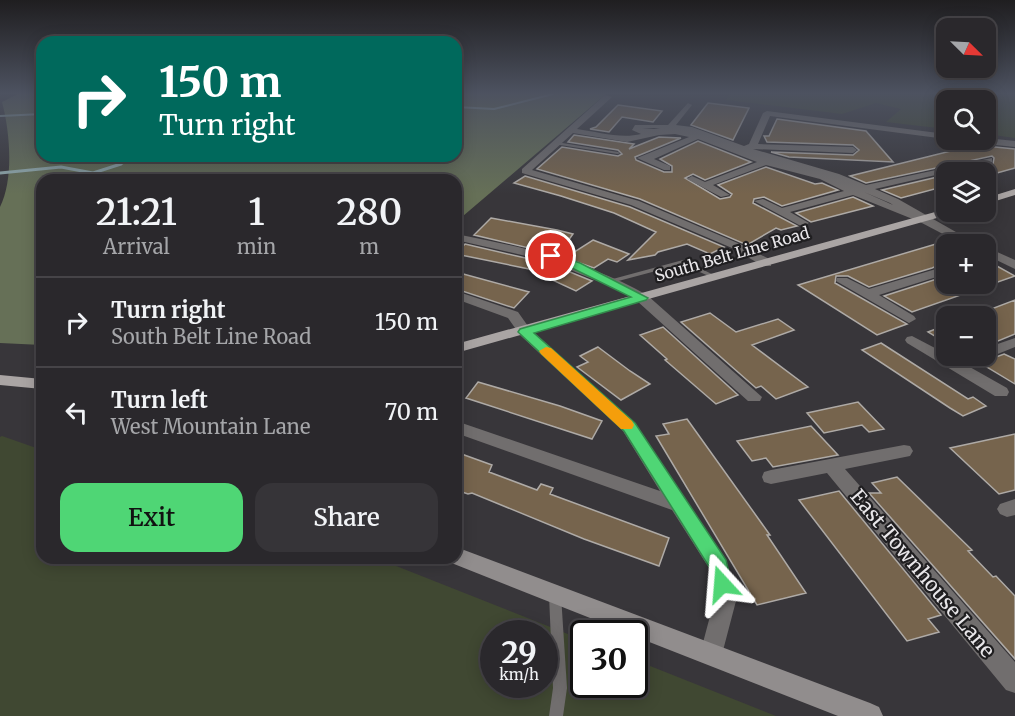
<!DOCTYPE html>
<meta charset="utf-8">
<style>
:root{--surface:#2a282c;--page:#363438;--text:#f1f3f6;--muted:#a5a6a9;--line:#464448;--accent:#4fd675}
body{margin:0;font-family:Merriweather,serif;background:var(--page);color:var(--text);height:100vh;display:flex;flex-direction:column;font-size:22px;white-space:nowrap}
*{box-sizing:border-box;margin:0}
p{font-size:20px;color:var(--muted)}
.icon{flex:none;width:33px;height:33px;fill:none;stroke:currentColor;stroke-width:2;stroke-linecap:round;stroke-linejoin:round}
.map{position:relative;flex:1;overflow:hidden}
.details{position:absolute;left:36px;top:174px;width:426px;height:390px;display:flex;flex-direction:column;background:var(--surface);border-radius:18px;box-shadow:0 3px 15px #0003,0 0 0 2px var(--line)}
.details>*{flex:none}
.hud{position:absolute;left:36px;top:36px;width:426px;height:126px;border-radius:18px;box-shadow:0 3px 15px #0003,0 0 0 2px var(--line);background:#00695c;color:#fff;overflow:hidden}
.needle{width:39px;rotate:114deg}
.tools{position:absolute;left:936px;top:18px;display:grid;gap:12px}
.tools a{display:grid;place-items:center;width:60px;height:60px;border-radius:12px;background:var(--surface);box-shadow:0 3px 15px #0003,0 0 0 2px var(--line);font-size:30px}
.speed{position:absolute;left:480px;top:620px;display:flex;gap:12px;font-size:30px;font-weight:700;text-align:center}
.speed>*{display:grid;place-content:center;width:78px;height:78px;border-radius:50%;background:var(--surface);box-shadow:0 3px 15px #0003,0 0 0 2px var(--line);line-height:1}
.speed small{font-size:15px;font-weight:400}
.speed .limit{border:3px solid #111;border-radius:9px;background:#fff;color:#111}
.pin{position:absolute;display:grid;place-items:center;width:51px;height:51px;color:#fff;margin:-26px;border:3px solid #fff;border-radius:50%;box-shadow:0 2px 6px #0007}
.me{position:absolute;width:66px;margin:-33px;rotate:341deg;stroke-linejoin:round;filter:drop-shadow(0 0 4px #0008)}
.turn{display:flex;align-items:center;gap:21px;height:126px;padding:0 24px;font-size:27px}
.turn .icon{width:78px;height:78px;stroke-width:2.5}
.turn b{display:block;font-size:42px;line-height:51px}
.eta{display:flex;justify-content:space-evenly;align-items:center;height:102px;text-align:center}
.eta b{font-size:36px;font-weight:600;line-height:42px}
.primary-button{display:flex;gap:12px;margin-top:auto;padding:12px 24px}
.primary-button a{flex:1;height:69px;border-radius:18px;background:var(--accent);color:#111;font-size:24px;font-weight:600;line-height:69px;text-align:center}
.primary-button a+a{background:var(--page);color:var(--text)}
ul{padding:0;list-style:none}
li{display:flex;align-items:center;gap:18px;height:90px;padding:0 24px;border-top:2px solid var(--line)}
li div{flex:1}
li b{display:block;font-size:22px}
li em{font-style:normal}
.map>svg:first-child{display:block}
.green{fill:#404832;fill-rule:evenodd}
.forest{fill:#667057}
.lines{fill:none;stroke-linecap:round;stroke-linejoin:round}
.stream-far1{stroke:#92abae;stroke-width:2}
.stream{stroke:#92abae;stroke-width:3}
.building{fill:#76644d;stroke:#aeaaa6;stroke-width:1.5}
.lane{fill:#716e6e;fill-rule:evenodd}
.street{fill:#716e6e;fill-rule:evenodd}
.secondary{fill:#918d8d;fill-rule:evenodd}
.primary{fill:#aaa5a4;fill-rule:evenodd}
.route{fill:#4fd675;stroke:#338b4c;stroke-width:1.5}
.slow{fill:#f59e0b}
.labels{text-anchor:middle;dominant-baseline:central;stroke-width:4.5;stroke-linejoin:round;paint-order:stroke}
.street-label{font-size:16px;fill:#e9e7ea;stroke:#1f1e20}
.near-street-label{font-size:20px;fill:#e9e7ea;stroke:#1f1e20}
</style>
<div class="map">
<svg width="1015" height="716" viewBox="0 0 1015 716">
<rect width="100%" height="100%" fill="#38363a"/>
<path class="green" d="M730 94H1015V138L986 134V100H946V129L886 122 901 109 876 103 842 114 726 100Z
M2 436 42 450V558H376L583 640 584 684H634L635 660 776 716H0V437ZM494 633H544V684H494Z"/>
<path class="forest" d="M18 94H42V156H456V94H606L456 222V180H42V345L0 343V207C14 179 10 132 2 102Z"/>
<g class="lines">
<path class="stream-far1" d="M456 107 494 109 553 94
M0 116 42 114
M117 165 145 156"/>
<path class="stream" d="M0 173 61 167 93 173 121 164"/>
</g>
<path class="building" d="M708 103 749 108 733 140 691 125Z
M618 105 662 111 653 122 622 117 609 132 590 129 596 127Z
M777 119 866 131 893 162 789 157 771 152 853 155 859 150 853 145 767 142 764 136H769Z
M574 135 634 144 629 149 659 137 681 138 635 157 636 160 664 172H672V166L660 159 698 141 751 162 705 180 693 174 685 178 720 199 730 197 732 194 718 185 766 167 815 184 822 183 838 190 782 206 764 197 754 199 753 203 797 226 781 230 776 228 747 245 640 199 537 169 562 147 618 156 622 154 618 150 568 142Z
M975 145 1015 149V168L986 176V172H957L993 164 994 158 992 156 866 183 850 176Z
M946 175V186L901 198 882 190Z
M525 176 630 207 724 247 710 254 687 244 658 252 655 255 628 260 656 232 614 213 561 196 514 183Z
M853 197 873 206 811 222 796 213Z
M491 218 557 230 573 234 558 255 474 235Z
M593 240 629 254 617 262 608 259 594 268 565 258Z
M946 241V262L932 268 869 287 848 276H836L835 283 907 324 877 335 798 285Z
M465 244 547 263 551 265 548 269 553 265 592 281 576 291 529 269 456 254Z
M986 260 1015 276 912 312 884 296 946 276V284H986Z
M456 272 529 292 514 308 456 289Z
M1015 300V334L986 346V311Z
M710 313 736 332 778 319 794 330 752 345 808 387 776 399 761 386 756 388 681 322Z
M946 325V343L928 332Z
M663 327 738 395 716 404 665 360 667 359 640 335Z
M881 343 968 399 973 397 986 406 963 416 950 408 862 350Z
M598 347 630 371 650 384 621 400 577 367 588 362 580 356Z
M1004 354 1015 359V384L980 363Z
M478 382 560 406 602 421 592 439 466 398Z
M858 402 884 429 869 432 862 425 824 433 807 413Z
M687 419 770 535H767L806 593 757 605 656 436 669 434 663 424Z
M811 426 838 455 773 467 766 458 752 461 737 441Z
M1015 434V490L999 494 950 448Z
M456 452 492 465 489 472 537 490 541 484 553 488 550 494 669 538 659 566 584 539 472 493 468 494 456 490Z
M897 477 972 550 968 551 993 577 996 576 1015 596V659L869 493H881L872 483Z
M839 491 941 615 928 619 939 632 907 641 799 500Z"/>
<g class="lines">
<path class="lane" d="M556 142 618 152 620 153 618 154 554 144V143Z
M683 260 718 277 715 279 713 278 682 264 611 283 607 281 609 280Z
M555 590 559 591 561 595 567 688 563 716H549L553 688 549 595 551 591Z"/>
<path class="street" d="M605 95 612 97 577 129C598 132 621 139 641 134L632 130 635 125H668L688 103 692 105 676 125 692 127 744 146 749 144 763 113 767 111 946 134V139L770 116 758 144 853 147 857 150 853 153 753 149 839 174 866 185 992 158V162L875 189 898 199 977 244H962L920 222 853 195 790 212 809 223 803 226 799 225 754 201 763 199 782 208 844 191 820 179 766 165 713 185 730 195 721 197 687 179 692 176 705 182 757 162 698 139 654 159 670 166V170H664L637 158 689 137 675 134 659 135 627 142 573 133 532 170 639 201 740 244 771 260V266H763L732 248 631 205 522 173V169ZM654 128 660 129H642ZM864 192 890 203 893 205Z
M986 138 1015 141V147L977 143 973 140Z
M456 234C523 247 587 261 647 295L762 397 760 401H748L637 301 615 288 548 261 456 240Z
M986 247 1015 260V269L986 255Z
M946 266V274L879 295 914 316 916 319 909 323 836 281 837 278H847L869 289Z
M456 291 518 312 530 329 635 423 726 560 736 601 720 662 712 666 704 662 700 654 714 601 709 568 672 510 456 433V421L660 491 623 431 520 335 508 318 456 299Z
M912 336 956 359 967 356H986V348L1015 338V347L968 366 1007 388 1009 392 1007 396H995L907 343 905 340 907 337Z
M904 445 910 446 913 451 910 456 845 469 1015 662V693L1006 690 827 473 771 484 764 482 762 477 764 472 771 470Z
M1015 499V515L1007 517 1000 514 997 509 1000 504Z"/>
<path class="secondary" d="M456 547 870 703 879 707 883 716H838L634 636V633H628L449 562 447 558H456Z"/>
<path class="primary" d="M1015 189V195L986 204V198Z
M946 209V212H952L951 214 456 353V344Z
M0 375 42 379V389L0 385Z"/>
</g>
<linearGradient id="sky" x2="0" y2="1"><stop stop-color="#1f1e20"/><stop offset="0.48" stop-color="#4d5260"/><stop offset="1" stop-color="#4d5260" stop-opacity="0"/></linearGradient>
<rect width="1015" height="194" fill="url(#sky)"/>
<path class="route" d="M551 253 580 263 648 298 646 300 534 333 635 423 726 560 732 584 729 590 722 592 715 590 710 568 624 431 518 332 520 329 631 297 572 268 547 259 545 256Z"/>
<path class="slow" d="M546 347 551 348 632 421 634 425 632 429H621L541 354 539 351Z"/>
<g class="labels">
<g class="street-label">
<text transform="translate(732 254) rotate(-16)">South Belt Line Road</text>
</g>
<g class="near-street-label">
<text transform="translate(923 573) rotate(50)">East Townhouse Lane</text>
</g>
</g>
</svg>
<div class="tools">
<a><svg class="needle" viewBox="-14 -14 28 28"><path d="M0-13l5 13h-10z" fill="#e53935"/><path d="M0 13l5-13h-10z" fill="#a5a6a9"/></svg></a>
<a><svg class="icon" aria-label="search" viewBox="0 0 24 24"><circle cx="10" cy="10" r="6"/><path d="M15 15l6 6"/></svg></a>
<a><svg class="icon" aria-label="layers" viewBox="0 0 24 24"><path d="M12 4l9 5-9 5-9-5zM3 14l9 5 9-5"/></svg></a>
<a>+</a>
<a>−</a>
</div>
<div class="speed"><div>29<small>km/h</small></div><div class="limit">30</div></div>
<div class="pin" style="left:551px;top:256px;background:#d93025"><svg class="icon" aria-label="arrive" viewBox="0 0 24 24"><path d="M6 21V4h12l-3 4 3 4H6"/></svg></div>
<svg class="me" style="left:722px;top:584px" viewBox="-20 -20 40 40"><path d="M0-17L14 15 0 8-14 15z" fill="#4fd675" stroke="#fff" stroke-width="4"/></svg>
<div class="hud">
<div class="turn"><svg class="icon" aria-label="right" viewBox="0 0 24 24"><path d="M7 20v-9h11M14 6l5 5-5 5"/></svg><div><b>150 m</b>Turn right</div></div>
</div>
<section class="details">
<div class="eta">
<div><b>21:21</b><p>Arrival</p></div>
<div><b>1</b><p>min</p></div>
<div><b>280</b><p>m</p></div>
</div>
<ul>
<li><svg class="icon" aria-label="right" viewBox="0 0 24 24"><path d="M7 20v-9h11M14 6l5 5-5 5"/></svg><div><b>Turn right</b><p>South Belt Line Road</p></div><em>150 m</em></li>
<li><svg class="icon" aria-label="left" viewBox="0 0 24 24"><path d="M17 20v-9H6M10 6l-5 5 5 5"/></svg><div><b>Turn left</b><p>West Mountain Lane</p></div><em>70 m</em></li>
</ul>
<div class="primary-button"><a>Exit</a><a>Share</a></div>
</section>
</div>
